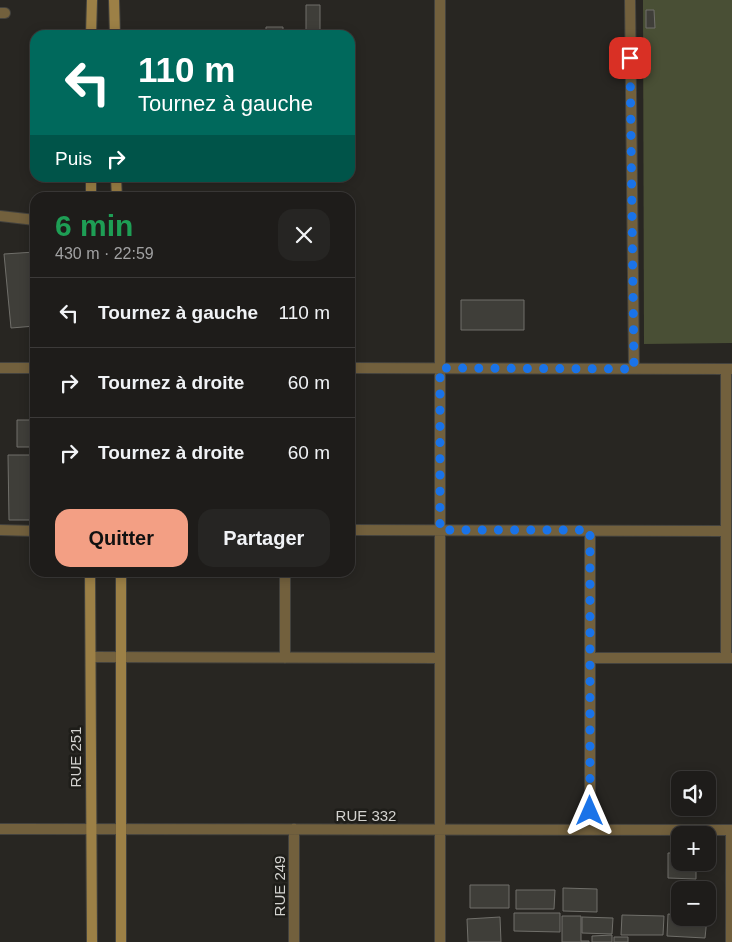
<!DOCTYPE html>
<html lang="fr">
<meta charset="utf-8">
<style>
:root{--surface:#1e1c1a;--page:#262523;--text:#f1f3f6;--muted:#a1a1a2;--line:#3c3a39;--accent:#f39f84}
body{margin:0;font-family:Arial,sans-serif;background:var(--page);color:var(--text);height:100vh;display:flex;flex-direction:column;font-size:19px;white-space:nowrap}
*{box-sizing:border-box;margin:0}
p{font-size:16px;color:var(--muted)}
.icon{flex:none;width:28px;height:28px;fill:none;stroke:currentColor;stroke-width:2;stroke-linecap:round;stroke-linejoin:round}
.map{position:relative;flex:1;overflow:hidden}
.drawer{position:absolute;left:30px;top:192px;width:325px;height:385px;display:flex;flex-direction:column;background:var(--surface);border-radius:15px;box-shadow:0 2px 12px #0003,0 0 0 1px var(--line)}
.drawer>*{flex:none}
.top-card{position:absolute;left:30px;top:30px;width:325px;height:152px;border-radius:15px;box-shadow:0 2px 12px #0003,0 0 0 1px var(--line);background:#00695c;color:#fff;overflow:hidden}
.tools{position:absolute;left:671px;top:771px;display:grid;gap:10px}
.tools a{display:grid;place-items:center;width:45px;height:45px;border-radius:10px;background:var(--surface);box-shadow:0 2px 12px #0003,0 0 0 1px var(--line);font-size:25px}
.pin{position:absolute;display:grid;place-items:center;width:42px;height:42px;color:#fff;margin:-21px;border-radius:10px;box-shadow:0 2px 8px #0006}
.me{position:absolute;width:55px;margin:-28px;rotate:0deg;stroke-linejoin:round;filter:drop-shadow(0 0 4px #0008)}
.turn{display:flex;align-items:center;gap:18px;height:105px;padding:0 25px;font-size:22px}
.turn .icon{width:65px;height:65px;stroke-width:2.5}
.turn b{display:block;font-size:35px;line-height:42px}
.then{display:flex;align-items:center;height:48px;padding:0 25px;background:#0003;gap:10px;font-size:19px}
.round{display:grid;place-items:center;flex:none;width:52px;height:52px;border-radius:15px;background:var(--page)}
.headline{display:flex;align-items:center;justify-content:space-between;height:85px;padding:0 25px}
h1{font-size:30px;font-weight:600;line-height:38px;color:#1e9e55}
.primary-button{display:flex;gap:10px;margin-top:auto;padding:10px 25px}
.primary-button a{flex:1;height:58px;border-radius:15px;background:var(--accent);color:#111;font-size:20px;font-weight:600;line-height:58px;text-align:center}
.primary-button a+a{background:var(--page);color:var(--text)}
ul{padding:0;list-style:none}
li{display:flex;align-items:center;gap:15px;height:70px;padding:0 25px;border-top:1px solid var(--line)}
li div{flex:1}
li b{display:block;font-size:19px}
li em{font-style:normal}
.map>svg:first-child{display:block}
.green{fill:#494f35}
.building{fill:#3f3e39;stroke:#706f6a}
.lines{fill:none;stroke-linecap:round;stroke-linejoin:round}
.service-casing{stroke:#43423e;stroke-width:12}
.minor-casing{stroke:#43423e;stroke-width:12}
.secondary-casing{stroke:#43423e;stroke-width:12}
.service{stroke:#72603d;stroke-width:10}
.minor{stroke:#72603d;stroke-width:10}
.secondary{stroke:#9c8046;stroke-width:10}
.route{stroke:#1a73e8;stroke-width:9;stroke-dasharray:0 16.2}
.labels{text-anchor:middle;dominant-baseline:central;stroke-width:5;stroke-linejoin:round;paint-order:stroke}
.street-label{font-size:15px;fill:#d3d2cf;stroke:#1e1d19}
</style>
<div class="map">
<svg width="732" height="942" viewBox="0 0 732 942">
<rect width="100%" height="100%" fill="#282622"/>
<path class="green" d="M643 0H732V343L644 344Z"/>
<path class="building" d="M306 5H320V35H306Z
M646 10H654L655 28H646Z
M266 27H283V35H266Z
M35 252V326L11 328 4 254Z
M461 300H524V330H461Z
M17 420H35V447H17Z
M8 455H35V520H9Z
M668 853H680V862H696V879L668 878Z
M470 885H509V908H470Z
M563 888 597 889V912L563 911Z
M516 890H555L554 909H516Z
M514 913H560V932L514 931Z
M668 914 680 915V918H707L705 938 667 936Z
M622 915 664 916 663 935H621Z
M562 916H581V941H589V942H562Z
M500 917 501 942H468L467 919Z
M582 917 613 918 612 934 582 933Z
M612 935V942H592V936Z
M614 937H628V942H614Z"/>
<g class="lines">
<g class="service-casing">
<path id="service" d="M0 13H5"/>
</g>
<g class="minor-casing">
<path id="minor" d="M630 0 634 369
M0 216 35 220
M0 368H35
M350 368 732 369
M726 369V658
M0 530 35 531
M350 530 726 531
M91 657 440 658
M285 658V572
M590 658H731
M0 829 732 830
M294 829V942
M590 830V531
M440 942V0
M731 942V830"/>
</g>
<g class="secondary-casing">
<path id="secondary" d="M114 0 115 35
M91 35 92 0
M116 178 117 198
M91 198V178
M90 572 92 942
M121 572V942"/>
</g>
<use href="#service" class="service"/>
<use href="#minor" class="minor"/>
<use href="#secondary" class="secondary"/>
</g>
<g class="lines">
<path class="route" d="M590 811V530H440V368L634 369 630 58"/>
</g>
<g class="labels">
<g class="street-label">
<text transform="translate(75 757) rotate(-90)">RUE 251</text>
<text x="366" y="815">RUE 332</text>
<text transform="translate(279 886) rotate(-90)">RUE 249</text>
</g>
</g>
</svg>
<div class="tools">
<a><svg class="icon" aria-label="sound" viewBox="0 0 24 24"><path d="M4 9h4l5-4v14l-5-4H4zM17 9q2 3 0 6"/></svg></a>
<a>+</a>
<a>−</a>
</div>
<div class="pin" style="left:630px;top:58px;background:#d93025"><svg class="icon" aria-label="arrive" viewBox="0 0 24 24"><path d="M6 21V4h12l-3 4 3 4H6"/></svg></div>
<svg class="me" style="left:590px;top:811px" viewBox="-20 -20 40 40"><path d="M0-17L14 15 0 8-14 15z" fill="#1a73e8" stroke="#fff" stroke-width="4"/></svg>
<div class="top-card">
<div class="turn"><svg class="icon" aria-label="left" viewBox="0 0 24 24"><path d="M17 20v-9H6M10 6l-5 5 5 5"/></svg><div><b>110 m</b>Tournez à gauche</div></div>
<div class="then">Puis<svg class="icon" aria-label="right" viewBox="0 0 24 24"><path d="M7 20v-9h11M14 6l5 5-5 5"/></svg></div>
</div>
<section class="drawer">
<div class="headline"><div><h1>6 min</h1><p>430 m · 22:59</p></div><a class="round"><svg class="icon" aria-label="close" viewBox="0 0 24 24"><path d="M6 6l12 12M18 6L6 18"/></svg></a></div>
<ul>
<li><svg class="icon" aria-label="left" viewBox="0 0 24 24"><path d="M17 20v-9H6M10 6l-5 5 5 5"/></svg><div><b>Tournez à gauche</b></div><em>110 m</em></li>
<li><svg class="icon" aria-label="right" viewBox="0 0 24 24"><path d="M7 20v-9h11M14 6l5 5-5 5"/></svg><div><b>Tournez à droite</b></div><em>60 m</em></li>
<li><svg class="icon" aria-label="right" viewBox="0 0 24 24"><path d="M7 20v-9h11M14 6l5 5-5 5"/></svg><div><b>Tournez à droite</b></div><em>60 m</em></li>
</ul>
<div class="primary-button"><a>Quitter</a><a>Partager</a></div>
</section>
</div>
